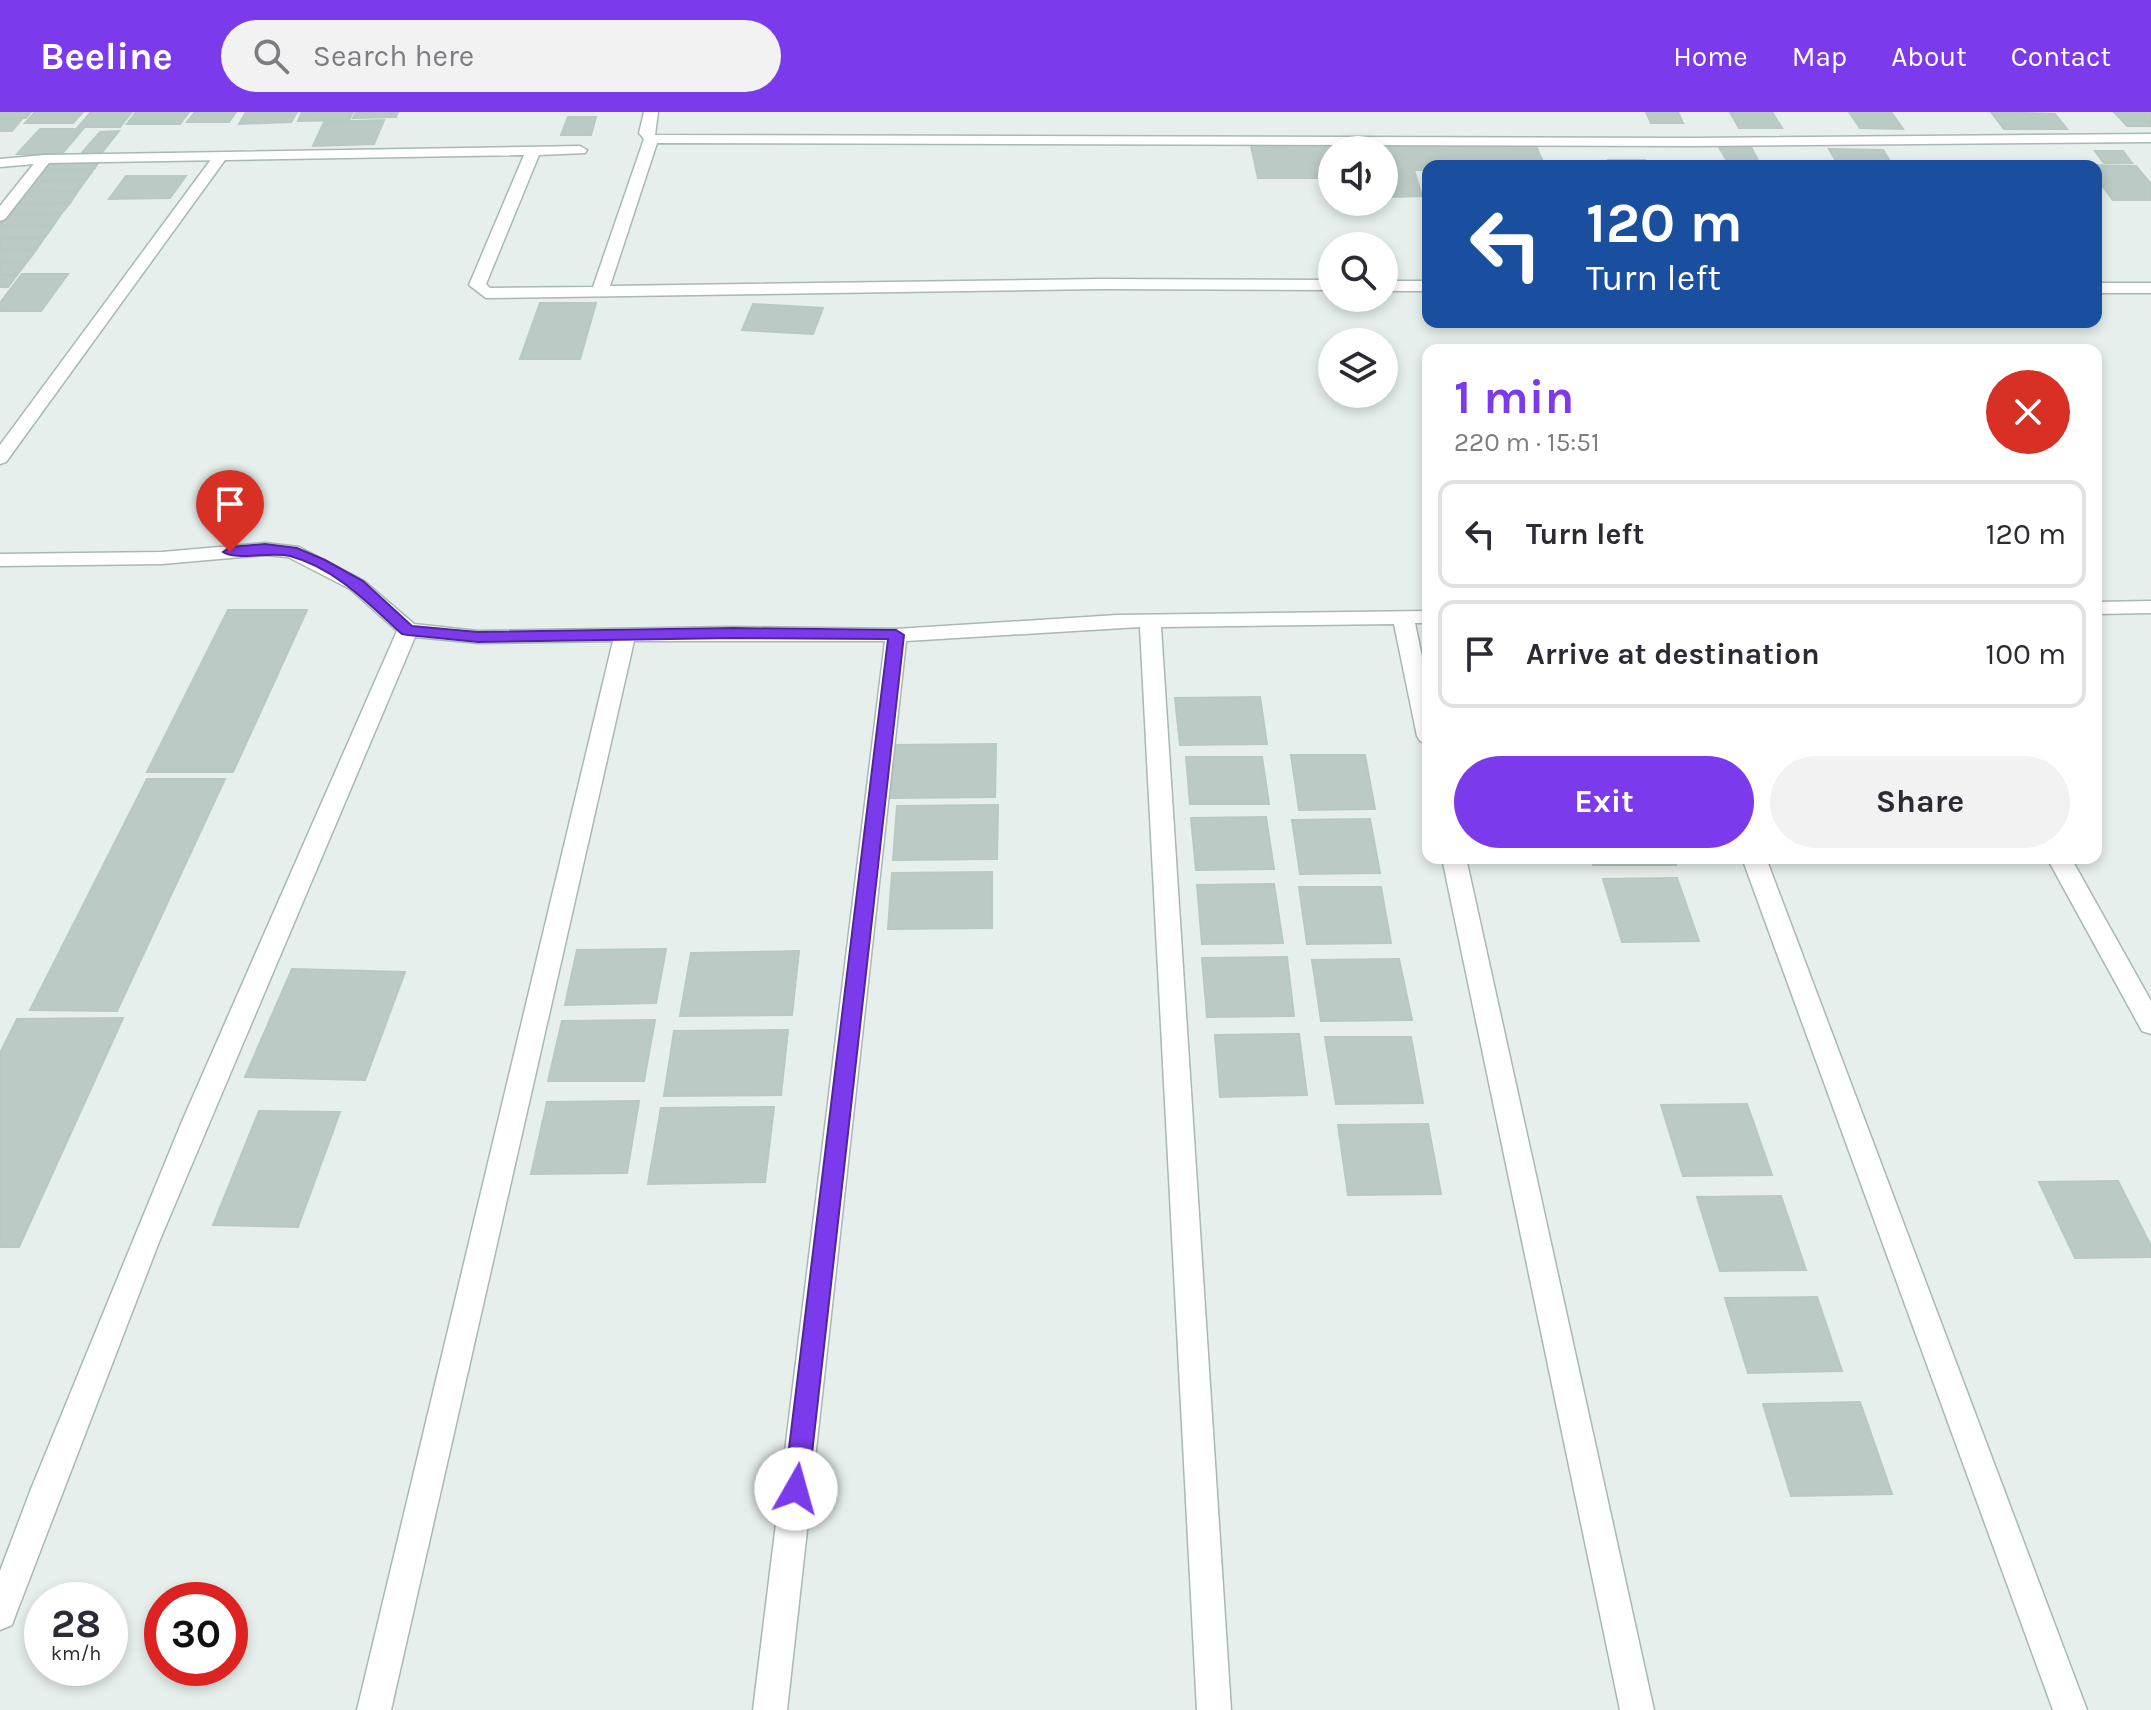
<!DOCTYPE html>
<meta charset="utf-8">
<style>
:root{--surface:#fff;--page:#f2f2f3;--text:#2b2b33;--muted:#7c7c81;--line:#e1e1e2;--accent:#7c3aed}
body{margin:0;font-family:Karla,sans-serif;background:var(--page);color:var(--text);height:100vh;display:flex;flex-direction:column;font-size:30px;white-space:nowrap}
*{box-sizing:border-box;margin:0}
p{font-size:26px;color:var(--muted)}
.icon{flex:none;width:44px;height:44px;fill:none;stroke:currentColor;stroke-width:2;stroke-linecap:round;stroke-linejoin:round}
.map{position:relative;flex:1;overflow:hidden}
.sheet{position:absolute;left:1422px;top:232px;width:680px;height:520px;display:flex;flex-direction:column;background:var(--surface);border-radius:16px;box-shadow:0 4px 12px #0003}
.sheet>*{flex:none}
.hud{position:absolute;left:1422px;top:48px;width:680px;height:168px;border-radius:16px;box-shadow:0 4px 12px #0003;background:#1a4fa0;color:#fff;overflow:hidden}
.buttons{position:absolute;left:1318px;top:24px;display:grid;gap:16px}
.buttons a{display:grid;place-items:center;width:80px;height:80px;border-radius:50%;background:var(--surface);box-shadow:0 4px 12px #0003;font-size:40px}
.speed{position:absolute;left:24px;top:1470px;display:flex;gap:16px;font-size:40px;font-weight:700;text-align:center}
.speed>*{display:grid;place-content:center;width:104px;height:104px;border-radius:50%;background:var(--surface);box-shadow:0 4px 12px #0003;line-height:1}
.speed small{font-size:20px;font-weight:400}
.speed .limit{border:12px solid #d22;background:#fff;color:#111}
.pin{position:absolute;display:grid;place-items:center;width:68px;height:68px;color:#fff;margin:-82px -34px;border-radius:50% 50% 50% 0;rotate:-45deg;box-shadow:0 0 8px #0007}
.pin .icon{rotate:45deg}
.me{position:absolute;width:88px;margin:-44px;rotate:7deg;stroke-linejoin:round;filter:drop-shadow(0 0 6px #0008)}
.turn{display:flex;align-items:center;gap:28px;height:168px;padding:0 32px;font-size:36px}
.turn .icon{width:104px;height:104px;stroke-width:2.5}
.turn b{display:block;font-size:56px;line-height:68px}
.round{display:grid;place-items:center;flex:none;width:84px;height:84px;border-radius:42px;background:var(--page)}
.overview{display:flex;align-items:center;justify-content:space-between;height:136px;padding:0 32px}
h1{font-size:48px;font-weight:700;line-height:60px;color:var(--accent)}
.cta{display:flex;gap:16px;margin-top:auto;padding:16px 32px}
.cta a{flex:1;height:92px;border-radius:48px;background:var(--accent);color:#fff;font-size:32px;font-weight:700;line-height:92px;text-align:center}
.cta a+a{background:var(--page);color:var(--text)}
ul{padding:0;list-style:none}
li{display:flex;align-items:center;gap:24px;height:108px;margin:0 16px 12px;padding:0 16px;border:4px solid var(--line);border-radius:16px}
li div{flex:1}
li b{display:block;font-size:30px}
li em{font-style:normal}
header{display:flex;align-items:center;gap:48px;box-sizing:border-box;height:112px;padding:0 40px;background:var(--accent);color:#fff}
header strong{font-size:38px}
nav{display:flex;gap:44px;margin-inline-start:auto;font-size:28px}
.search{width:560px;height:72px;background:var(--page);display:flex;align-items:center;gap:20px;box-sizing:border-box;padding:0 28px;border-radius:44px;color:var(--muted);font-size:30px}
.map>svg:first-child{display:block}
.building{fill:#bbcac4;stroke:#b8c9c2;stroke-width:2}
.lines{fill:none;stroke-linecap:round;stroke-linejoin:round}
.service-casing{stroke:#a8b8b2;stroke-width:3}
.minor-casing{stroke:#a8b8b2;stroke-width:3}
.service{fill:#fff;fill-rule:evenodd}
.minor{fill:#fff;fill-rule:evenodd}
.route{fill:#7c3aed;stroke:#51269a;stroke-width:2}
</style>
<header>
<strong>Beeline</strong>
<div class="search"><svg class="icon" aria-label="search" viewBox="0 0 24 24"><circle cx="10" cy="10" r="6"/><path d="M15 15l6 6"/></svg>Search here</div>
<nav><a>Home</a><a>Map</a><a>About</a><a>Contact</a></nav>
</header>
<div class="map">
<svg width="2151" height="1598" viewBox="0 0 2151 1598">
<rect width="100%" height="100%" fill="#e6efeb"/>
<path class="building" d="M0 0H31L26 6H0Z
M35 0H83L73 11H25Z
M91 0H132L120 15H78Z
M136 0H189L180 12H127Z
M195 0H236L229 10H187Z
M246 0H297L291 10 239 12Z
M302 0H353L349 8 298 9Z
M356 0H398L396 5 353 6Z
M1646 0H1678L1683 11H1651Z
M1730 0H1772L1782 16H1739Z
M1849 0H1891L1903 17 1860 16Z
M1991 0 2055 2 2067 17H2004Z
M2114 0H2151V14H2127Z
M568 5H596L591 23H561Z
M0 8H21L12 19H0Z
M384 8 374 32 313 34 324 10Z
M40 17H83L61 43 17 42Z
M119 19 100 43H80L100 20Z
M1534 30 1545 54H1428V58H1414L1422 84 1385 85 1384 38H1371L1369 31Z
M1354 33 1355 38H1332V66H1258L1251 34Z
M1719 35H1751L1761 54H1730Z
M1829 37 1883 38 1893 54H1839Z
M2095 39H2123L2132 51H2104Z
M101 47 94 57 38 58 46 48Z
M1608 48H1645L1647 54H1610Z
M2086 53 2136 54 2151 72V88H2113L2096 66V54Z
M94 57 86 68 29 69 38 58Z
M126 64H186L170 86 109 87Z
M86 68 78 79 21 80 29 69Z
M78 79 70 91 12 92 21 80Z
M70 91 61 102 3 103 12 92Z
M61 102 53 114H0L3 103Z
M0 114H53L45 125 0 126Z
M45 125 36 138H0V126Z
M0 138H36L27 150H0Z
M0 150H27L17 163H0Z
M22 162H68L41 199H0V191Z
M0 163H17L8 175H0Z
M540 191H596L580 247H520Z
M753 192 823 196 813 222 742 218Z
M228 498H307L233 660H147Z
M1260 585 1267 632 1180 633 1175 586Z
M996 632 995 685 891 686 894 633Z
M1291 643H1365L1375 697 1299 698Z
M1186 645H1262L1269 692H1190Z
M147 667H225L117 899 30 898Z
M998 693 997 747 893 748 897 694Z
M1266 705 1274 757 1196 758 1191 706Z
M1370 707 1380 761 1300 762 1292 708Z
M1591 746H1674L1676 753H1593Z
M992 760V816L888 817 892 761Z
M1677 766 1699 829 1622 830 1603 767Z
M1274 772 1283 831 1202 832 1197 773Z
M1299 775H1381L1391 831 1307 832Z
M666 837 656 891 565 893 577 838Z
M799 839 792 903 680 904 691 841Z
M1287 845 1294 904 1207 905 1202 846Z
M1399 847 1412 908 1321 909 1312 848Z
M292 857 405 860 365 968 245 965Z
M123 906 19 1135H0V941L17 907Z
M655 908 644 969H548L562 909Z
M788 918 781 983 664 984 674 919Z
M1299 922 1307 983 1220 985 1215 923Z
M1325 925H1411L1423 991 1336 992Z
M639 989 627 1061 531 1062 547 990Z
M1747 992 1772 1063 1683 1064 1661 993Z
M774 995 765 1070 648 1072 661 996Z
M259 999 340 1000 298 1115 213 1113Z
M1428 1012 1441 1082 1348 1083 1338 1013Z
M2118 1069 2151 1134V1145L2075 1146 2039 1070Z
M1781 1084 1806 1158 1720 1159 1697 1085Z
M1817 1185 1842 1259 1748 1261 1725 1186Z
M1860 1290 1892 1382 1791 1384 1763 1292Z"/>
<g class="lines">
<g class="service-casing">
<path id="service" d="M220 41 227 45 225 48 6 350 0 352V333L215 42Z
M45 43 52 47 5 107 0 109V94L40 44Z"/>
</g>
<g class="minor-casing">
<path id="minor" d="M644 0H658L655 23 1693 26 2151 22V30L1693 34 657 31 610 174 1101 167 1332 168V178L1101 177 486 186 469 173 524 43 45 51 0 55V47L45 43 580 34 587 38 585 41 539 43 486 172 490 176 593 175 644 27 639 21Z
M1384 169H1428V179H1384Z
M2096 171H2151V181H2096Z
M265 431 299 435 364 469 414 512 478 519 733 515 896 517 1117 503 1428 499V511H1415L1428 574V631L1420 629 1417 624 1394 512 1161 515 1231 1598H1197L1140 515 906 529 787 1598H753L885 529H634L391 1598H357L613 529 478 531 415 525 159 1130 16 1502 12 1513 0 1518V1459L31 1377 183 1007 397 519 350 477 288 445 265 443 162 452 0 454V442L162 440Z
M2151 489V501L2096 502V490Z
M1442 746H1466L1654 1598H1620Z
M1742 746H1766L2087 1598H2053Z
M2047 746H2071L2151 889V922L2142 919Z"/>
</g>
<use href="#service" class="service"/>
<use href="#minor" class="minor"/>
</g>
<path class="route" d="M265 432 297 436 325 448 363 469 412 514 478 520 733 516 896 518 904 523 808 1377 804 1384 796 1387 788 1384 784 1377 888 527 733 526 478 530 408 523 402 522C369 492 335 456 290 444 272 439 235 449 223 440L230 435Z"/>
</svg>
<div class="buttons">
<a><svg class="icon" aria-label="sound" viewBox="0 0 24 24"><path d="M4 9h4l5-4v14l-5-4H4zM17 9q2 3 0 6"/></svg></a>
<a><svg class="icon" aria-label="search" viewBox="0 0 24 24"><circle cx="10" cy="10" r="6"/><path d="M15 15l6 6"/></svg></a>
<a><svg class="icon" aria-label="layers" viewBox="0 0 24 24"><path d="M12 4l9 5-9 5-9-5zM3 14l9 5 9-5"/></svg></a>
</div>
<div class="speed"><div>28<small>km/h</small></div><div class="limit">30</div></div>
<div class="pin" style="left:230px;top:440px;background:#d93025"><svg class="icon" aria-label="arrive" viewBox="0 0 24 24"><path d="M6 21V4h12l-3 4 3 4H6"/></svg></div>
<svg class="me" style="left:796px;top:1377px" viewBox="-20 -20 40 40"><circle r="19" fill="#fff"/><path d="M0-13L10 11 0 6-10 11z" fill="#7c3aed"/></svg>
<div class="hud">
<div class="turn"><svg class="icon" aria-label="left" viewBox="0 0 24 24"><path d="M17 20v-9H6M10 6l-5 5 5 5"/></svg><div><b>120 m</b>Turn left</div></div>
</div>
<section class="sheet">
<div class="overview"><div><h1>1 min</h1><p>220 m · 15:51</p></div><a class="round" style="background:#d93025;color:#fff"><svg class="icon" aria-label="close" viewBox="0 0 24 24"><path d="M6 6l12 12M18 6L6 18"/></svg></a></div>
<ul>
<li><svg class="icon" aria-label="left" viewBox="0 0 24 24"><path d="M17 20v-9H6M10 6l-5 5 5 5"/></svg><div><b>Turn left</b></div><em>120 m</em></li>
<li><svg class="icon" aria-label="arrive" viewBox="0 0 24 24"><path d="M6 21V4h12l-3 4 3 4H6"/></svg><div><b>Arrive at destination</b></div><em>100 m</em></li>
</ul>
<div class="cta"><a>Exit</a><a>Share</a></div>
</section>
</div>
